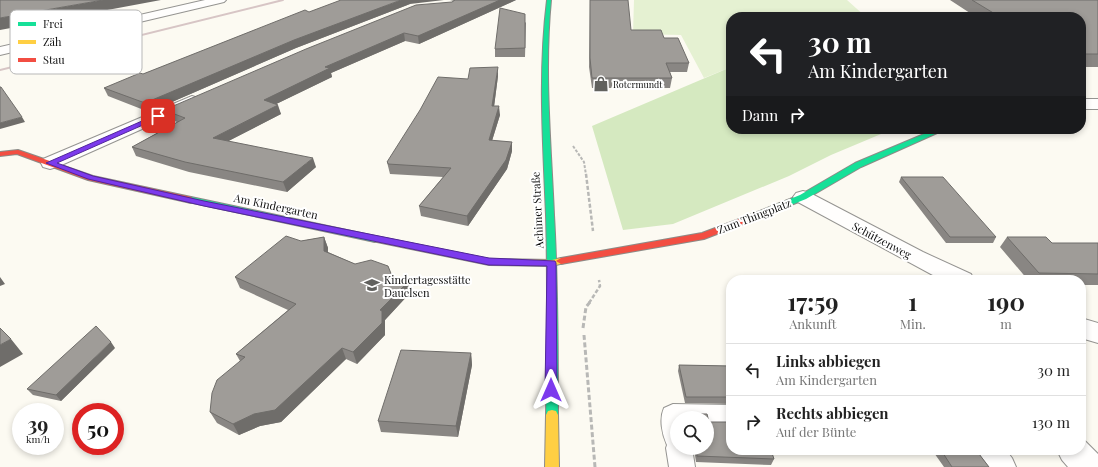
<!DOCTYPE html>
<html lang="de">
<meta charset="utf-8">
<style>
:root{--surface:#fff;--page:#f6f6f6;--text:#222;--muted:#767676;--line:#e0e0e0}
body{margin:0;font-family:"Playfair Display",serif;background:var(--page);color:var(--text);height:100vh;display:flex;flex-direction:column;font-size:15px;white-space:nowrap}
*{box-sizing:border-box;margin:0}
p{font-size:13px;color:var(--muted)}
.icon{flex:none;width:22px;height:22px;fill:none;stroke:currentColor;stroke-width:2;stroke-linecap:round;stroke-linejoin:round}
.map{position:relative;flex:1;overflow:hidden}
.details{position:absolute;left:726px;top:275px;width:360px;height:180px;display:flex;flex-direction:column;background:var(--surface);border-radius:16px;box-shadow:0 2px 6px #0003}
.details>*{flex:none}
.banner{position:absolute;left:726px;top:12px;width:360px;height:122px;border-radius:16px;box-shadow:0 2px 6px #0003;background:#202124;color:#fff;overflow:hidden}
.tools{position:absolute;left:670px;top:411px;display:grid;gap:8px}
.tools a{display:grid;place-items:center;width:44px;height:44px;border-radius:50%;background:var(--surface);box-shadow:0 2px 6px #0003;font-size:20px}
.speed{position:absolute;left:12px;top:403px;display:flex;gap:8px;font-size:20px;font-weight:700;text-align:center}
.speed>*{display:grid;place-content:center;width:52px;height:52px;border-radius:50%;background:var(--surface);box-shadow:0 2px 6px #0003;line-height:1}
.speed small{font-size:10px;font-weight:400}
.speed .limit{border:6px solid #d22;background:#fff;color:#111}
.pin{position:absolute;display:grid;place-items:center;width:34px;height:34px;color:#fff;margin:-17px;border-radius:8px;box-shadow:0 2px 6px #0006}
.me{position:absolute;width:44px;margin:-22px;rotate:0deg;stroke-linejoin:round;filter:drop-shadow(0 0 3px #0008)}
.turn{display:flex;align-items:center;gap:14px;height:84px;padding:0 16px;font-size:18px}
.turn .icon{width:52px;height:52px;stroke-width:2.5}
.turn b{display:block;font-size:28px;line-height:34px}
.then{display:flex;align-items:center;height:38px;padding:0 16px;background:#0003;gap:8px;font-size:15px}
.eta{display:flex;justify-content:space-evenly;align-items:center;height:68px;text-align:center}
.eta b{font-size:24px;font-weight:700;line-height:28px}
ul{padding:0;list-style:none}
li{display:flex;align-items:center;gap:12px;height:52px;padding:0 16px;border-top:1px solid var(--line)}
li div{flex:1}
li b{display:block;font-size:15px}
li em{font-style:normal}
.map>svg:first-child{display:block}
.green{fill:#e5f1d2}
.forest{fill:#d5e9c0}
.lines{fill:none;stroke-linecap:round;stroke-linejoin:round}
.lane-casing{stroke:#959491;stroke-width:2}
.street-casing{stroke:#959491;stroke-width:2}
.fast-casing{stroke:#8c8b87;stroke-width:2}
.slow-casing{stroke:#8c8b87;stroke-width:2}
.jam-casing{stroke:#8c8b87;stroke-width:2}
.path-far2{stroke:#b8b8b6;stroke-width:2;stroke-dasharray:3 1.5;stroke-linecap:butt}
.path-far1{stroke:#b8b8b6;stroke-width:2.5;stroke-dasharray:4 2;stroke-linecap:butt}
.path{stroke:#b8b8b6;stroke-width:3;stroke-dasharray:5 2.5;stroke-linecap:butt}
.lane{fill:#fffefd;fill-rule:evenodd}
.street{fill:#fffefd;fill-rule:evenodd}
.fast{fill:#16e098;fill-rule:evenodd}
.slow{fill:#ffcf43;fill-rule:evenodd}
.jam{fill:#f24e42;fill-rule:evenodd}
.rail{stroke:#d7c5c5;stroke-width:2}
.wall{fill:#898683}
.shaded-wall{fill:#6f6d6a}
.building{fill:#9f9c98;stroke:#6f6d6a}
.route{fill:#7c3aed;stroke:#51269a}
.labels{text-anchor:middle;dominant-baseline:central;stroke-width:4;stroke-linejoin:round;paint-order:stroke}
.far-poi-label{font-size:9px;fill:#0e0e0e;stroke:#fff;text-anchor:start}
.street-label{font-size:11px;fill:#0e0e0e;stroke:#fff}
.poi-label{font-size:11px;fill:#0e0e0e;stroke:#fff;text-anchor:start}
.key{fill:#fff;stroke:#b7b7b7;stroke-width:1}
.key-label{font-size:11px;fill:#0e0e0e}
</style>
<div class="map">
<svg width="1098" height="467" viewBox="0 0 1098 467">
<rect width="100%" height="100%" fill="#fcfaf2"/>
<path class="green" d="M634 0H847L866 17H731V67L704 78 681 35 633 34Z"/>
<path class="forest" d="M731 67V129H893L831 155 789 176 673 224 623 230 592 126Z"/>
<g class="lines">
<g class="lane-casing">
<path id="lane" d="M673 404 731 405V427L707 426V418H677V448H692L695 467H669L666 448 667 445C662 434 659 419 664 408Z
M977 450H1006L1012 458 1016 467H987Z"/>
</g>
<g class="street-casing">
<path id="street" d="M205 0H226L224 2 220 3 0 55V47Z
M192 96 198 98 200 101 198 104 57 167 50 169 43 167 41 163 43 159Z
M1081 99H1098V109H1081Z
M803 191 810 193 923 252 971 274 974 280H942L796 201 793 197 796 193Z
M1081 318 1098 323V343L1081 338Z
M1081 439 1084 440 1098 454V467H1068L1062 460 1057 450H1081Z"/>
</g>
<g class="fast-casing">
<path id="fast" d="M547 0H551C544 72 551 143 554 215 558 282 558 348 558 415L556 419 552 420 548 419 546 415C547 348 548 282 546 215 543 143 538 72 547 0Z
M936 129H946L861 167 806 199 761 217 758 218 754 215 755 213 800 195 855 163Z
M191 197 375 236 380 239 375 242 188 202 187 200 188 198Z"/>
</g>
<g class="slow-casing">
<path id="slow" d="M375 236 489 259 552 260 561 258 566 261 564 263 552 266 489 265 372 241 370 239 372 237Z
M552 410 556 411 558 415 559 467H545L546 415 548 411Z"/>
</g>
<g class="jam-casing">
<path id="jam" d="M18 150 93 176 191 197 195 200 191 203 88 180 17 154 0 156V152Z
M758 212 762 215 761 217 704 239 561 264 556 261 561 258 702 233Z"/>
</g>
<path class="path-far2" d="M573 146 584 162 586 175"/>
<path class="path-far1" d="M586 174 593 231
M589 303 600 286 599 280"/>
<path class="path" d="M583 328 586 307 590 302
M584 335 595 467"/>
<use href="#lane" class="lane"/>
<use href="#street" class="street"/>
<use href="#fast" class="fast"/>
<use href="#slow" class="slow"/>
<use href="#jam" class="jam"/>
<path class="rail" d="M0 70 283 0"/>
</g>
<path class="wall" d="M450 0H516L419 44 405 41 331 73 332 77 276 104 281 114 228 141 316 167 287 192 189 172 136 156 132 147 177 122 168 119 164 110 452 2 454 1Z
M590 0 631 30 664 38 689 63 687 72H670L672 78 670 88H592L589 67Z
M950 0H1098V67H1081V17H976Z
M410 4 296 48 149 112 108 96 104 88 143 74 309 12Z
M526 22 525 57H495V49Z
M498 76 494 106 500 115 492 141 512 142V151L507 169 468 226 421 216 419 206 443 177 390 174 387 162 468 79Z
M901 177 996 237 993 243H946L899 182Z
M324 237 328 248V252L355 264 392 276 408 282 410 293 385 320V335L357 364 346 359 281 422 260 426 239 435 217 423 210 412 240 361 236 354 288 310 240 288 235 277 301 241Z
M1007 237 1052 243H1098V285H1081V280H1028L1000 247Z
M115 348 61 401 33 395 27 389Z
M471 353 472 365 458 437 381 432 378 421Z
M679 365 731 366V404L685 403 678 371Z
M689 414H707L709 422H731V450H771L774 459 771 465 696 462 694 448H707V418H688Z
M932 450H976L989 467H944Z"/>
<path class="shaded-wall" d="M103 0H161L0 30V18Z
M401 0H444L410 4 296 48 149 112 145 103 294 40Z
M500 0H516L419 44 418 36Z
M404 33 405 41 331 73 332 77 266 109 264 100 325 67Z
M498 67V76L493 115 492 106Z
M278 105 281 114 217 147 213 138Z
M499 106 500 115 489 150V140Z
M22 117 25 122 0 129V123Z
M512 142V151L507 169 468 226 467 216Z
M313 158 316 167 287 192 283 182Z
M324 237 328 248 327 262 324 251Z
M0 277 5 284 0 286Z
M408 282 410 293 385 320V335L357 364 353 352 380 310Z
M11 339 23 354 0 367V345Z
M111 342 115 348 61 401 56 395Z
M342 348 346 359 281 422 260 426 239 435 233 424 254 414Z
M471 353 472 365 458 437 456 426Z"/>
<path class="building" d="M0 0H103L0 18Z
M341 0H401L294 40 145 103 104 88 140 73 143 74 305 10 309 12Z
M455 0H500L418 36 404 33 325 67 330 68 264 100 278 105 213 138 313 158 283 182 185 162 132 147 185 118 164 110 306 49 416 5 452 2Z
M590 0H628L631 30H661L664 38H678L689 63H666L672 78H592L590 58Z
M972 0H1098V54H1081V17H1000Z
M500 8 525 14V48L495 49Z
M498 67 492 106H499L489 140 512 142 506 160 467 216 419 206 451 168 388 164V163L387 162 420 110 438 77 468 79 470 68Z
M0 87H1L22 117 0 123Z
M901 177H943L996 237H950Z
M286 236 301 241 324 237V251L355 264 371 260 388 266 392 276 408 282 380 310 382 311V323L353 352 342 348 275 410 254 414 233 424 210 412 212 393 217 380 245 357 236 354 296 304 235 277Z
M1007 237H1046L1052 243H1098V274L1039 273Z
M96 326 111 342 56 395 27 389Z
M0 328 11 339 0 345Z
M401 350 471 353 456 426 378 421Z
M679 365 731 366V397H686Z
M689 414H707L709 422H731V450H771L774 459 697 456 696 448H707V418H689Z
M941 450H976L989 467H952Z"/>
<path class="route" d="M158 114H161V117L57 163 93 176 204 201 489 258 555 261 556 263 557 390 555 394 551 395 547 394 545 390 547 266 489 265 204 206 88 179 46 163Z"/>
<defs>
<g id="shop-bare" transform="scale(1.2)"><path d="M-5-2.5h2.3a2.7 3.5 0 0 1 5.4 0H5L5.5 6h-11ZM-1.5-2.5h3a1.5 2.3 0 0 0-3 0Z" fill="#61615e" stroke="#fff" stroke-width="2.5" paint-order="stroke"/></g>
<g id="school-bare" transform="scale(1.2)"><path d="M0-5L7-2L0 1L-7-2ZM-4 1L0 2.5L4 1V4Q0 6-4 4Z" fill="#61615e" stroke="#fff" stroke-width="2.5" paint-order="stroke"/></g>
</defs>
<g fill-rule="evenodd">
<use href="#shop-bare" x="601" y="84"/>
<use href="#school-bare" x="372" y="285"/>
</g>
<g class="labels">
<g class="far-poi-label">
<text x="613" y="84">Rotermundt</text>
</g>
<g class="street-label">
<text transform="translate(276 206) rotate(12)">Am Kindergarten</text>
<text transform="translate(537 210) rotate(-93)">Achimer Straße</text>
<text transform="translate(754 216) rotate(-21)">Zum Thingplatz</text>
<text transform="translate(882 240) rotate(28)">Schützenweg</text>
</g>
<g class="poi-label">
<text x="384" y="279">Kindertagesstätte<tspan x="384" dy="13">Dauelsen</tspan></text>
</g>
</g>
<rect x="10" y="10" width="132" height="64" rx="6" class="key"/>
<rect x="18" y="22" width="18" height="4" fill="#16e098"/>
<rect x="18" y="40" width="18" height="4" fill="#ffcf43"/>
<rect x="18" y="58" width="18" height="4" fill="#f24e42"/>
<g class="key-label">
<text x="43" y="28">Frei</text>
<text x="43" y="46">Zäh</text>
<text x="43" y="64">Stau</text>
</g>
</svg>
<div class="tools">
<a><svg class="icon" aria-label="search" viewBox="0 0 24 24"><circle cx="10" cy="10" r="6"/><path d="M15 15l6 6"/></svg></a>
</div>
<div class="speed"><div>39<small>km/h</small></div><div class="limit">50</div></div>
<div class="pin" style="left:158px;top:116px;background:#d93025"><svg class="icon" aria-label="arrive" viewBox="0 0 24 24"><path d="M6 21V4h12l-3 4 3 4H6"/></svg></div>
<svg class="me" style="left:551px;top:390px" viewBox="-20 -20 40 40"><path d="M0-17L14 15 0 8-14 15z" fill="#7c3aed" stroke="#fff" stroke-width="4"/></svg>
<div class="banner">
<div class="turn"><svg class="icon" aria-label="left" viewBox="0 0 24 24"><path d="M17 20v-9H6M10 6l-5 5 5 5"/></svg><div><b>30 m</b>Am Kindergarten</div></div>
<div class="then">Dann<svg class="icon" aria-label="right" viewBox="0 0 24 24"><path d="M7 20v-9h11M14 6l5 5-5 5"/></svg></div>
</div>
<section class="details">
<div class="eta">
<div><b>17:59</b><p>Ankunft</p></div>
<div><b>1</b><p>Min.</p></div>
<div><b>190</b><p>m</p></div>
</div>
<ul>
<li><svg class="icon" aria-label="left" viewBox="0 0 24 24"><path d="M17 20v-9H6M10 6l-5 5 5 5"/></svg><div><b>Links abbiegen</b><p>Am Kindergarten</p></div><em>30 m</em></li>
<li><svg class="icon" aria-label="right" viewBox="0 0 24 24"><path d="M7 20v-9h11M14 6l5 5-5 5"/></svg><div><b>Rechts abbiegen</b><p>Auf der Bünte</p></div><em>130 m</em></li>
</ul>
</section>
</div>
